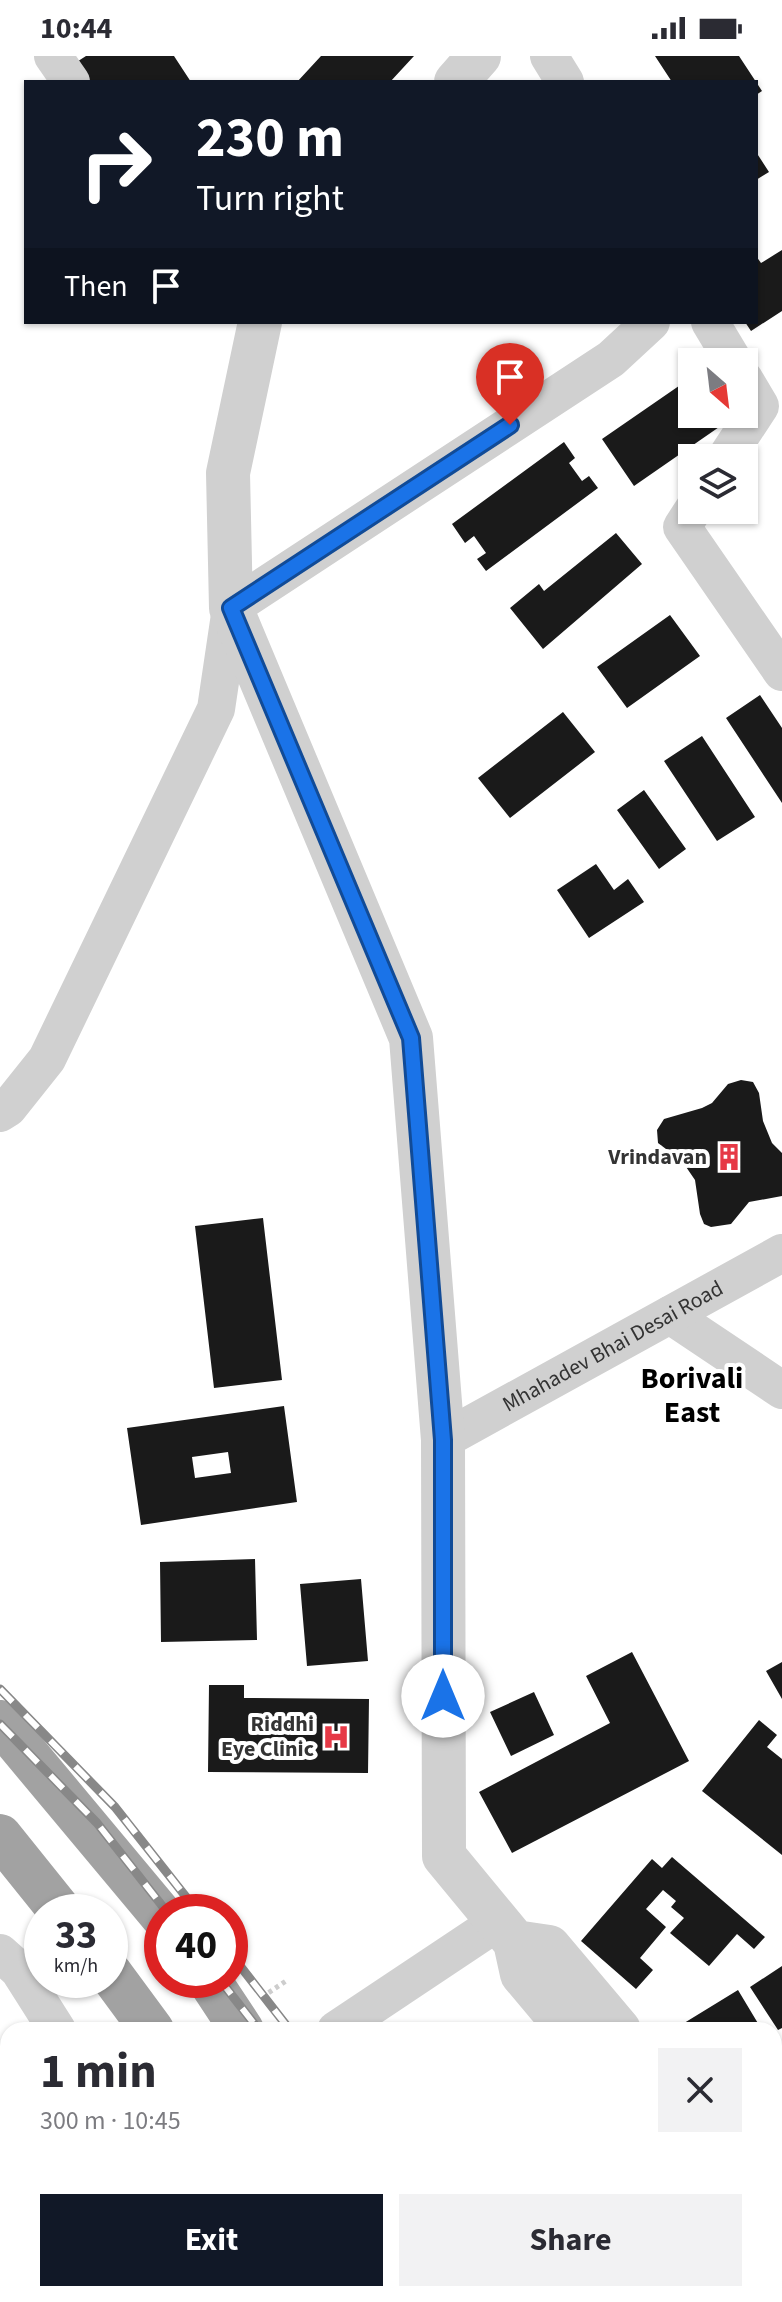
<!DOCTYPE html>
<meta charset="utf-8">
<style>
:root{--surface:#fff;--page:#f2f2f3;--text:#2b2b33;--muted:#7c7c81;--accent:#111827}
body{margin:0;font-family:"Source Sans 3",sans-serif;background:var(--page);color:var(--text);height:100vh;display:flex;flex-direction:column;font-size:30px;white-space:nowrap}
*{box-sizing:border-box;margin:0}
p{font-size:26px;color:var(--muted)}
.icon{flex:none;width:44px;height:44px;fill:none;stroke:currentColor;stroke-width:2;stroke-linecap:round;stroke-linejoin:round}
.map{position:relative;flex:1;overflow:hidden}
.panel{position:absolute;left:0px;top:1966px;width:782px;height:280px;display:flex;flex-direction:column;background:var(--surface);border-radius:24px 24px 0 0;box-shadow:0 2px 6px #0004}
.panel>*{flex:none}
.banner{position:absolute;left:24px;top:24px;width:734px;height:244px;border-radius:0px;box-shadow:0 2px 6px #0004;background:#111827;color:#fff;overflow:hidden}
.needle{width:52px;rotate:152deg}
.controls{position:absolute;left:678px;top:292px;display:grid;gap:16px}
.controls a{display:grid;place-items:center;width:80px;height:80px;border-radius:0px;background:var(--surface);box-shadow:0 2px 6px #0004;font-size:40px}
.speed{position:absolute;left:24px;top:1838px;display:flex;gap:16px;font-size:40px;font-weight:700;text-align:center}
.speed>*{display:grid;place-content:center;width:104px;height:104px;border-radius:50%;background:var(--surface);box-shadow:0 2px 6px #0004;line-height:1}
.speed small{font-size:20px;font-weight:400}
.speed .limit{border:12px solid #d22;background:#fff;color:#111}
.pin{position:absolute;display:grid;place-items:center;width:68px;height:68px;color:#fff;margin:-82px -34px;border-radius:50% 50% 50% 0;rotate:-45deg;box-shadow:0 0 8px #0007}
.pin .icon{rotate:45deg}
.me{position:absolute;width:88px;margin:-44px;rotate:0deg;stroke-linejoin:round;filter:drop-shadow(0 0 6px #0008)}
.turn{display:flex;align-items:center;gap:28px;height:168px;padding:0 40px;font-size:36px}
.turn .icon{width:104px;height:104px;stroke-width:2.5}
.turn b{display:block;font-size:56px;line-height:68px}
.then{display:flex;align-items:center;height:76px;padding:0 40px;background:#0003;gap:16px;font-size:30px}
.round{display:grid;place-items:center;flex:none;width:84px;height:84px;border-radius:0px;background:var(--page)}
.headline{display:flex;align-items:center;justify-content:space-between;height:136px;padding:0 40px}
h1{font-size:48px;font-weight:700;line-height:60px}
.button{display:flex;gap:16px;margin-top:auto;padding:16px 40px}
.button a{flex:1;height:92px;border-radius:0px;background:var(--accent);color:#fff;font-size:32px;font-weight:700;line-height:92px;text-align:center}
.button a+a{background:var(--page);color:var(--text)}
.status{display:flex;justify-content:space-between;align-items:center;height:56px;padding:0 40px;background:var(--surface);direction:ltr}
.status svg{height:22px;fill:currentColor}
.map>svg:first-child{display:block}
.building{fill:#1a1a1a;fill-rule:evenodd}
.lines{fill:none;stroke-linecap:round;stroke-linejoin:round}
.path{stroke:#cdcdcd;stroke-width:5;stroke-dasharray:4 4;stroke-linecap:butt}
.minor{stroke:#d0d0d0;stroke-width:38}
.tertiary{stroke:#d0d0d0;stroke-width:44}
.primary{stroke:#ababab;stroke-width:44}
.trunk{stroke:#a2a2a2;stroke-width:44}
.rail-casing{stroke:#888;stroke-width:9}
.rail{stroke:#fff;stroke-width:6;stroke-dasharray:18;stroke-linecap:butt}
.route-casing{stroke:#114b97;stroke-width:20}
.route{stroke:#1a73e8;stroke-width:14}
.labels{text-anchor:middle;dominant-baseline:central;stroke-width:8;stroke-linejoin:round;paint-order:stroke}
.poi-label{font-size:22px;font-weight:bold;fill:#333;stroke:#fff;text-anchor:end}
.street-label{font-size:22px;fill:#333;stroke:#fff}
.district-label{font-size:30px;font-weight:bold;fill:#000;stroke:#fff}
</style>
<div class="status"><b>10:44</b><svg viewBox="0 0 49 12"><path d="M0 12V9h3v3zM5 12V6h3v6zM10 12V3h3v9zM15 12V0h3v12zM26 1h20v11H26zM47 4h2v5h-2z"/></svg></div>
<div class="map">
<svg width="782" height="2246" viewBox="0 0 782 2246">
<rect width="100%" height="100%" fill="#fff"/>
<path class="building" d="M86 0H174L191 26H83L72 9Z
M321 0H414L390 26H297Z
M655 0H739L762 35 756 39V26H672Z
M756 96 769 116 756 124Z
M782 194V255L751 275 745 266H756V200L761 207Z
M689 323 692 358H714L722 369 634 430 602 383Z
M564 386 575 402 569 407 582 425 589 420 598 432 486 515 477 503 486 497 474 480 465 487 452 468Z
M616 477 642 508 543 593 510 552 539 528 544 535Z
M670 559 700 600 627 652 597 611Z
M760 639 782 672V747L726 662Z
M563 656 595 696 510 762 478 722Z
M702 680 755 761 717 785 664 705Z
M644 734 686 793 659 813 617 754Z
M596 808 614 834 628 823 644 846 589 882 557 834Z
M741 1024 753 1026 759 1037 763 1065 772 1087 782 1097V1140L749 1146 731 1168 711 1171 704 1168 700 1158 695 1124 682 1105 658 1087 657 1074 664 1063 702 1052 712 1047 728 1028Z
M263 1162 282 1324 214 1332 195 1170Z
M284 1350 297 1446 141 1469 127 1372ZM228 1396 231 1417 195 1422 192 1401Z
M255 1503 257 1584 161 1586 160 1506Z
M361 1523 368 1605 307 1610 300 1528Z
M632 1596 689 1705 512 1797 479 1736 610 1667 586 1620Z
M782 1606V1643L766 1615Z
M209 1629H244V1642L369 1643 368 1717 208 1716Z
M534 1636 554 1679 511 1700 490 1656Z
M759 1664 777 1679 767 1691 782 1703V1799L702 1735Z
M672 1801 765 1881 754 1893 737 1878 709 1910 670 1877 684 1862 671 1851 676 1845 663 1834 646 1853 666 1871 640 1902 653 1914 636 1933 581 1885 652 1803 662 1812Z
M782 1910V1972L778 1974 750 1931Z
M738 1934 762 1974H677L676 1972Z
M782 2015V2083L774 2070V2020Z
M548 2238H608L599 2246H546L543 2243Z"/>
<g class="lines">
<path class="path" d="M262 1941 286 1925"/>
<g class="minor">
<path d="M53 0 71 26"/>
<path d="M549 0 565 26"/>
<path d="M710 266 734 306"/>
<path d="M726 402 760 350 744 323"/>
<path d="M693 454 682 471 782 616"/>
<path d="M0 1057 8 1052 47 1003 216 653 231 552 611 303 651 266"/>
<path d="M670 1259 782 1334"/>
<path id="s1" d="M443 1384 782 1197"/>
<path d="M0 1897 19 1914 57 1974"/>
<path d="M336 1974 498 1866"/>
<path d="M202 2246 204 2238"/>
</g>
<path class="tertiary" d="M456 26 479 0
M260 266 228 417 231 552 411 982 443 1384 444 1800 515 1886 549 1891 619 1974
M515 1886 522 1918 569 1974
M774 2158 782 2167
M774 2219 782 2229"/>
<path class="primary" d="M263 2238 265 2246
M446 2238 451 2246"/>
<path class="trunk" d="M0 1666 162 1860
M0 1780 61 1856
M110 1917 152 1974
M209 1924 242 1974
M316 2238 320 2246
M388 2238 392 2246"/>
<g class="rail-casing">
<path id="rail" d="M0 1633 115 1751 198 1856
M0 1668 97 1767 167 1856
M230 1897 290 1974
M220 1924 259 1974
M425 2238 429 2246
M453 2238 457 2246"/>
</g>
<use href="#rail" class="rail"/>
</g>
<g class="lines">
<g class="route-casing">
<path id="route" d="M443 1640V1384L411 982 231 552 510 369"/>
</g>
<use href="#route" class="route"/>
</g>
<defs>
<g id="building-bare" transform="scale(2.16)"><path d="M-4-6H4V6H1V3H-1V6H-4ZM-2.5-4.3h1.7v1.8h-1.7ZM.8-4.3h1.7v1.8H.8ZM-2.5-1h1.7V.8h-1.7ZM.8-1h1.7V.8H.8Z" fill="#e63946" stroke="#fff" stroke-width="2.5" paint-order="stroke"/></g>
<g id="hospital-bare" transform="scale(2.16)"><path d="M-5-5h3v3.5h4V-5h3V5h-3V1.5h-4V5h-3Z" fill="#e63946" stroke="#fff" stroke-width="2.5" paint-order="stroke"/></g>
</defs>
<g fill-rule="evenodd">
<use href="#building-bare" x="729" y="1101"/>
<use href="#hospital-bare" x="336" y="1681"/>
</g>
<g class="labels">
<g class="poi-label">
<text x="707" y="1101">Vrindavan</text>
<text x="314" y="1668">Riddhi<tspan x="314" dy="25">Eye Clinic</tspan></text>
</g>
<g class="street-label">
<text stroke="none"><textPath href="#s1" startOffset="194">Mhahadev Bhai Desai Road</textPath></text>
</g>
<g class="district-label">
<text x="692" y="1322">Borivali<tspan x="692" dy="34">East</tspan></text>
</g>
</g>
</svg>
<div class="controls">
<a><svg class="needle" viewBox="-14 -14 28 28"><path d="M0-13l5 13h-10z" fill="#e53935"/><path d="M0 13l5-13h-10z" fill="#7c7c81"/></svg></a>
<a><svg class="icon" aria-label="layers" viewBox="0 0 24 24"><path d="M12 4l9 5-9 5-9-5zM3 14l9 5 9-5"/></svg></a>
</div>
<div class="speed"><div>33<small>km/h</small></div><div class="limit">40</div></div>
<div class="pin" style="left:510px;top:369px;background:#d93025"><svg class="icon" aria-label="arrive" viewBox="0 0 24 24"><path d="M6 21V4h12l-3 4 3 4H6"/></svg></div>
<svg class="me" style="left:443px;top:1640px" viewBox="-20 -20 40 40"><circle r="19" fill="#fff"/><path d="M0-13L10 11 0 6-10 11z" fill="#1a73e8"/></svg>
<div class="banner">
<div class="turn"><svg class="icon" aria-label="right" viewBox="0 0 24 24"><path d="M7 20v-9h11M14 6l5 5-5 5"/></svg><div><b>230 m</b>Turn right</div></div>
<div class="then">Then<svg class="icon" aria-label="arrive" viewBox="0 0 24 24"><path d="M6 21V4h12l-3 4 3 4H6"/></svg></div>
</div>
<section class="panel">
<div class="headline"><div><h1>1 min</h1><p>300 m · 10:45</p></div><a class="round"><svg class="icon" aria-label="close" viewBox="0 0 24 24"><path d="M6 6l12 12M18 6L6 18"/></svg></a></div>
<div class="button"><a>Exit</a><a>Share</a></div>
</section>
</div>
